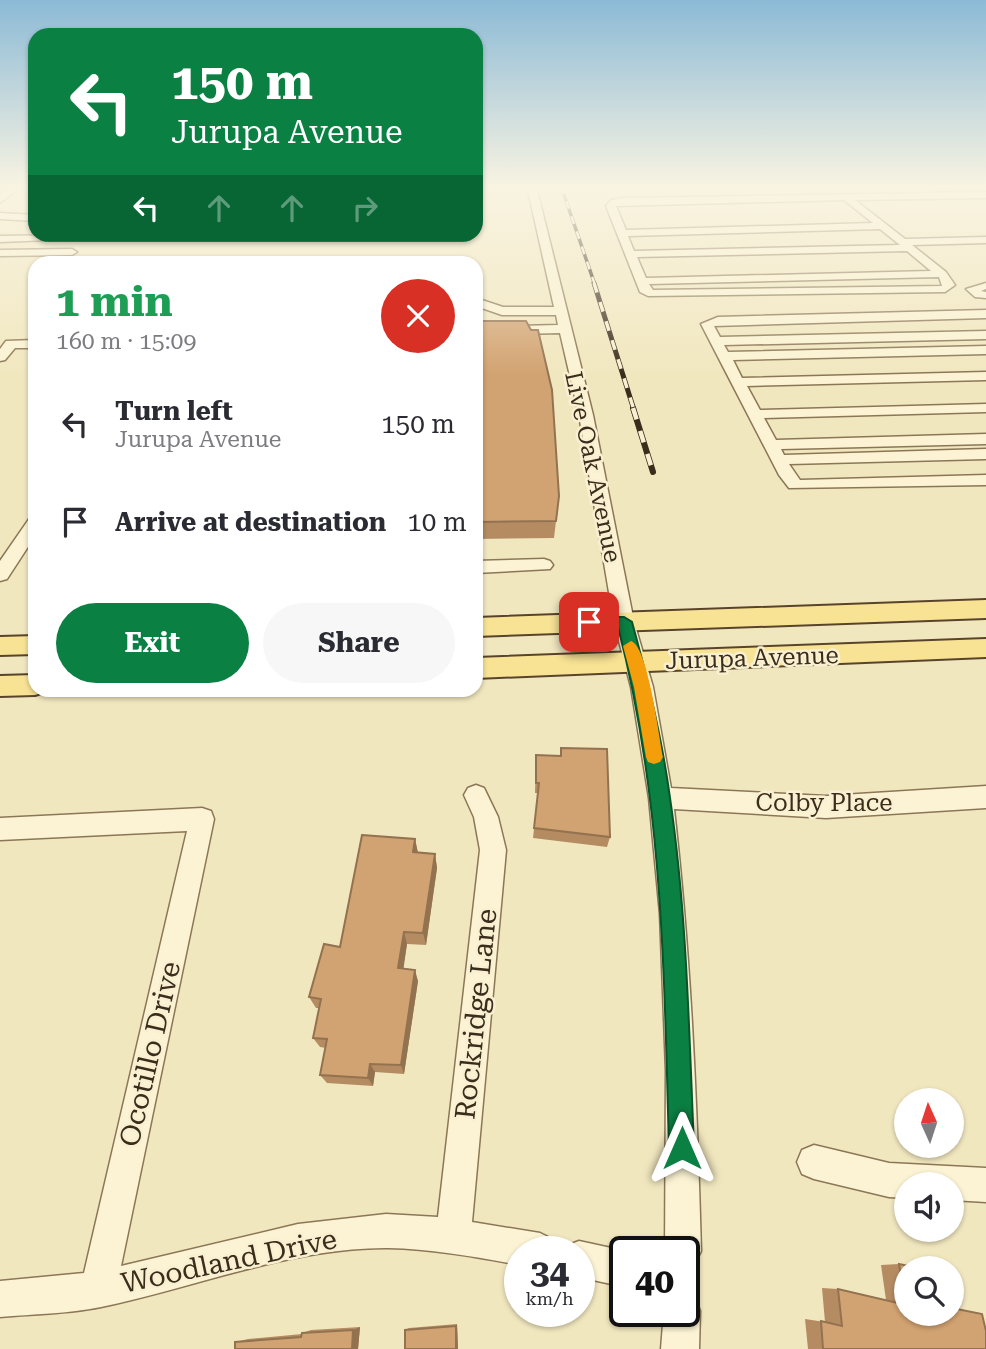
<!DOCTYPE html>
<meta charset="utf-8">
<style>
:root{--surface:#fff;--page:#f7f7f7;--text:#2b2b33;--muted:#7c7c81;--accent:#0b8043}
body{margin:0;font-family:"Roboto Serif",serif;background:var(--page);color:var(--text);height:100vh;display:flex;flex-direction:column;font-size:26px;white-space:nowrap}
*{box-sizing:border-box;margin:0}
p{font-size:23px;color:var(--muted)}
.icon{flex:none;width:38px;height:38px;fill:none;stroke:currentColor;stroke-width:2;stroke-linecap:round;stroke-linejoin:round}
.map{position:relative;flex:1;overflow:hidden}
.side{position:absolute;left:28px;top:256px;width:455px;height:441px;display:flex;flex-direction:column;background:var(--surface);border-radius:21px;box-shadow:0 2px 5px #0004}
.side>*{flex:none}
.hud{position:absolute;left:28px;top:28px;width:455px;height:214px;border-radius:21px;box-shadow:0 2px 5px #0004;background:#0b8043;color:#fff;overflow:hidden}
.needle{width:46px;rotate:357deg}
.buttons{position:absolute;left:894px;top:1088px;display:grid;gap:14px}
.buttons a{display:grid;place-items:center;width:70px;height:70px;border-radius:50%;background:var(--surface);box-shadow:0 2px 5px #0004;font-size:35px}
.speed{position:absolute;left:504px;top:1236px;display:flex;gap:14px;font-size:35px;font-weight:700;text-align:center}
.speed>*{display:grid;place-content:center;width:91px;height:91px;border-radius:50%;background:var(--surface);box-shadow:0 2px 5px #0004;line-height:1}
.speed small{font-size:18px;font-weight:400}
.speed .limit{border:4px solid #111;border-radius:10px;background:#fff;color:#111}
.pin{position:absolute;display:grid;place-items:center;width:60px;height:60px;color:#fff;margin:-30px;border-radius:14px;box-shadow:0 4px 10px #0006}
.me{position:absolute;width:77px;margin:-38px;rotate:0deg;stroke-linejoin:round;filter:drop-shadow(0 0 5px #0008)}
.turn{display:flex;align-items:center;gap:24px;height:147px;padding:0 28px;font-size:32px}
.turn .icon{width:91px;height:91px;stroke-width:2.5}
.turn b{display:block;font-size:49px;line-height:60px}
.lanes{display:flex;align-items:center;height:66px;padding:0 28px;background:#0003;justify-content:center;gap:35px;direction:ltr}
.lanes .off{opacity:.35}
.round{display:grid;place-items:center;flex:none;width:74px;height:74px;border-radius:37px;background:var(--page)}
.headline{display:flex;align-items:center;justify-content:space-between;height:119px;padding:0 28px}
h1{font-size:42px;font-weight:700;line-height:52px;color:#1e9e55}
.action{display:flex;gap:14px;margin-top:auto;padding:14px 28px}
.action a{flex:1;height:80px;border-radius:42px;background:var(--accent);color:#fff;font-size:28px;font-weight:700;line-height:80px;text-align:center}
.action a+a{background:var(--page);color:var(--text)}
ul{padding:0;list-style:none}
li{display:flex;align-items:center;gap:21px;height:98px;padding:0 28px}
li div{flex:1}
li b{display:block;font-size:26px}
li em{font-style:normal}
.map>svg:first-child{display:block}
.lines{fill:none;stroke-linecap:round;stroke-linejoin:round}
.minor-casing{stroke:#8b7756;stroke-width:3}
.major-casing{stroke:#59442b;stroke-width:4}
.minor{fill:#fbf3d3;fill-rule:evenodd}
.major{fill:#f8e294;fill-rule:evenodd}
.rail-far2-casing{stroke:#3a2d1c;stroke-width:3.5}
.rail-far1-casing{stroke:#3a2d1c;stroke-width:5}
.rail-casing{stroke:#3a2d1c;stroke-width:6}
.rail-far2{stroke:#f8f0d0;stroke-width:2.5;stroke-dasharray:8;stroke-linecap:butt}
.rail-far1{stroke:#f8f0d0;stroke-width:3.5;stroke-dasharray:10;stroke-linecap:butt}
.rail{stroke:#f8f0d0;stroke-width:4.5;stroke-dasharray:12;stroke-linecap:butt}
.wall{fill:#b58c62}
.shaded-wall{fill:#937250}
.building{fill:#d2a372;stroke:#937250;stroke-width:2}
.route{fill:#0b8043;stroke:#07532c;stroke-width:2}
.slow{fill:#f59e0b}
.labels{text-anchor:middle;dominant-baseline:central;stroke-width:5;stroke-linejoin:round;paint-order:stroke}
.street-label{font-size:24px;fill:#3a2d1c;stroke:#f8f0d0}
.near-street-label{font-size:28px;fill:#3a2d1c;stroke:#f8f0d0}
</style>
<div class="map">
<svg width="986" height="1349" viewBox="0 0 986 1349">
<rect width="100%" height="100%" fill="#f1e7bf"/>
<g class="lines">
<g class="minor-casing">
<path id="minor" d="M11 186H21L0 203V195Z
M527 186H536L593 415 634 622 653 687 671 788 826 796 986 786V808L826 818 674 809C691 956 697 1103 701 1251L695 1263 684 1268V1251H665L666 1071 660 914 649 798 631 687 614 622 579 415 560 333 476 335V327L558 325 556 315H502L476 306V298L503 307H554Z
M986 192V198L855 200 905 239 986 237V243L912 245 946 272 955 285 945 292 648 296 640 292 606 206 611 200 623 198ZM844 200 873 223 626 230 616 206ZM880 229 900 245 634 251 628 236ZM907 251 931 271 646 278 637 257ZM939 277 942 286 653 290 649 284Z
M0 213 35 215V221L0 219Z
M128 234 123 237 0 242V236Z
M0 250 72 249 77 252 72 255 0 256Z
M986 283V289L981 291 986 292V298L975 297 966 289Z
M986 310V318L714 326 720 337 986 331V339L724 345 728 352 986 346V354L733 360 742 378 986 372V380L747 386 760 410 986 404V412L764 418 776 440 986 434V444L781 449 784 455 986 449V459L789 464 800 480 986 475V485L789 488 779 475 701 324 718 317Z
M35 340V348H15L5 360 0 361V349L6 341Z
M35 518V536L7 579 0 581V561L29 519Z
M544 559 550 561 553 565 550 569 476 573V561Z
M476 785 484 788 498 817 506 850 472 1222 540 1233 552 1239 558 1251H520V1265C476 1257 432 1249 388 1248 293 1247 193 1288 101 1307 68 1314 33 1314 0 1317V1281L84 1273 187 831 0 840V818L202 808 211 811 214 819 121 1266 298 1224 386 1214 438 1217 480 850 474 817 464 795 468 788Z
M814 1145 889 1163 986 1168V1202L952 1200V1185H906V1198L889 1197 814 1179 802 1174 797 1162 802 1150Z
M579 1241 625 1251V1287L579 1277V1251H565L566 1246Z
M684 1294 695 1298 700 1311 699 1349H661L664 1311H684Z"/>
</g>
<g class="major-casing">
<path id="major" d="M986 600V618L476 636V618Z
M35 636V654L0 655V637Z
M986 639V657L476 678V658Z
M35 675V690H46L44 692 35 695 0 696V676Z"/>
</g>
<use href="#minor" class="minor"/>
<use href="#major" class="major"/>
<g class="rail-far2-casing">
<path id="rail-far2" d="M561 186 595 285"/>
</g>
<g class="rail-far1-casing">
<path id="rail-far1" d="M594 283 634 410"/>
</g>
<g class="rail-casing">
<path id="rail" d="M633 408 653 472"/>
</g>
<use href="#rail-far2" class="rail-far2"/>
<use href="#rail-far1" class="rail-far1"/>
<use href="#rail" class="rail"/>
</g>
<path class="wall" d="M476 321 559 496 554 538 476 539Z
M561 748 610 837 607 847 533 838 538 793H535L536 755 560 756Z
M415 839 418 853 435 854 437 868 426 945 407 944 403 968 418 981 404 1074 375 1072 373 1086 327 1083 320 1075 326 1048 320 1047 313 1038 319 1008H316L309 997 340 947Z
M899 1264 906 1269 986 1349H808L805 1319 825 1322 822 1288 838 1289 886 1300 881 1265Z
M457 1324 458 1349H405V1330L409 1328Z
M360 1327 358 1349 235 1342 248 1339 302 1334V1333L311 1330Z"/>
<path class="shaded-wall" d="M415 839 418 853 413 852Z
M435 854 437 868 426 945 423 933Z
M404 932 407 944 402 979 398 968Z
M415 970 418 981 404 1074 401 1065Z
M370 1064 375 1072 373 1086 368 1078Z
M457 1324 458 1349H456V1326Z
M360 1327 358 1349H352L353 1330Z"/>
<path class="building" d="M476 321H526L531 330H538L552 390 559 496 556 521 476 522Z
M561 748 607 749 610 837 534 828 539 783H536V755L561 756Z
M362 835 415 839 413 852 435 854 423 933 404 932 398 968 415 970 401 1065 370 1064 368 1078 320 1075 327 1039 313 1038 321 999 309 997 324 944 340 947Z
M899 1264 923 1269H906V1314H952V1308L982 1314 986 1331V1349H823L821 1321 842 1326 838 1289 906 1305Z
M456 1326V1349H405V1330Z
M353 1330 352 1349H235V1342L301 1337 302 1333Z"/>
<linearGradient id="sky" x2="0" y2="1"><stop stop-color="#8cbad6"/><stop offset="0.5" stop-color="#f9f4e2"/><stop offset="1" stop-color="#f9f4e2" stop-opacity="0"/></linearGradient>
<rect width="986" height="375" fill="url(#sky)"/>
<path class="route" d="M589 617H624L632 622C648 680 662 738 670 798 687 914 689 1032 694 1148L690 1157 682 1161 673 1157 669 1148C664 971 663 800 618 627L584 626 582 622Z"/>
<path class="slow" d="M631 641C648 646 659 737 663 757L660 762 654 764 648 762 646 757 634 687 623 646Z"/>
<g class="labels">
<g class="street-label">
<text transform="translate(593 467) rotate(78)">Live Oak Avenue</text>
<text transform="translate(752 658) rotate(-2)">Jurupa Avenue</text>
<text x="824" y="803">Colby Place</text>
</g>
<g class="near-street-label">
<text transform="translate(476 1014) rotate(-84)">Rockridge Lane</text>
<text transform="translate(150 1054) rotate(-77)">Ocotillo Drive</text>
<text transform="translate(229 1261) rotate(-12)">Woodland Drive</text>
</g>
</g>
</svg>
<div class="buttons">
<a><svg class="needle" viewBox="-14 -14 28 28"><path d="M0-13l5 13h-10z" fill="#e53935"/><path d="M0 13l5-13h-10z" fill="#7c7c81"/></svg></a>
<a><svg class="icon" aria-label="sound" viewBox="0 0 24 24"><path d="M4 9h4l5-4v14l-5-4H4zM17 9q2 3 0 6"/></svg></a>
<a><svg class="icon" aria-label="search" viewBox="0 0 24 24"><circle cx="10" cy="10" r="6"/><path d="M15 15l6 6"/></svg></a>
</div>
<div class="speed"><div>34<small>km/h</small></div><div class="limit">40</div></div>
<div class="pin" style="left:589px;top:622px;background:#d93025"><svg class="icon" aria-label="arrive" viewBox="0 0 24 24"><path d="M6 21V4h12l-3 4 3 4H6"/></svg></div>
<svg class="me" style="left:682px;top:1148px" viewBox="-20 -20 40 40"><path d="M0-17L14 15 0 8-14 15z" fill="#0b8043" stroke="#fff" stroke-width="4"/></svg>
<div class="hud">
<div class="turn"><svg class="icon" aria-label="left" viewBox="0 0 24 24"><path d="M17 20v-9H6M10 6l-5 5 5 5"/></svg><div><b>150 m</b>Jurupa Avenue</div></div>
<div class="lanes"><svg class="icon" aria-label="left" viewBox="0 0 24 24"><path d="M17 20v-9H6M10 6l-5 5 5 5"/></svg><svg class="icon off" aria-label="ahead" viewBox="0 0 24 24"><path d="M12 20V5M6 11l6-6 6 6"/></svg><svg class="icon off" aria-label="ahead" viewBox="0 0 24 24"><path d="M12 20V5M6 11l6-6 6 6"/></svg><svg class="icon off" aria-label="right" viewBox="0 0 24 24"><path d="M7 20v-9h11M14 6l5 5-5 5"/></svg></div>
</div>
<section class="side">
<div class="headline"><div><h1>1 min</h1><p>160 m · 15:09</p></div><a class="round" style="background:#d93025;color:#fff"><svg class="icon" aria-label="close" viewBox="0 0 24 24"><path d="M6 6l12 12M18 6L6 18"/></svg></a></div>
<ul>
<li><svg class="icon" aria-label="left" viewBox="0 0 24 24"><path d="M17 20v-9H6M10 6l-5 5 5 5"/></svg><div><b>Turn left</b><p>Jurupa Avenue</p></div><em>150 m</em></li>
<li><svg class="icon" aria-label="arrive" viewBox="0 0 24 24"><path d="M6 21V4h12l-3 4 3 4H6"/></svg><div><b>Arrive at destination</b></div><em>10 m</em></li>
</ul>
<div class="action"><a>Exit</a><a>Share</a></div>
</section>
</div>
